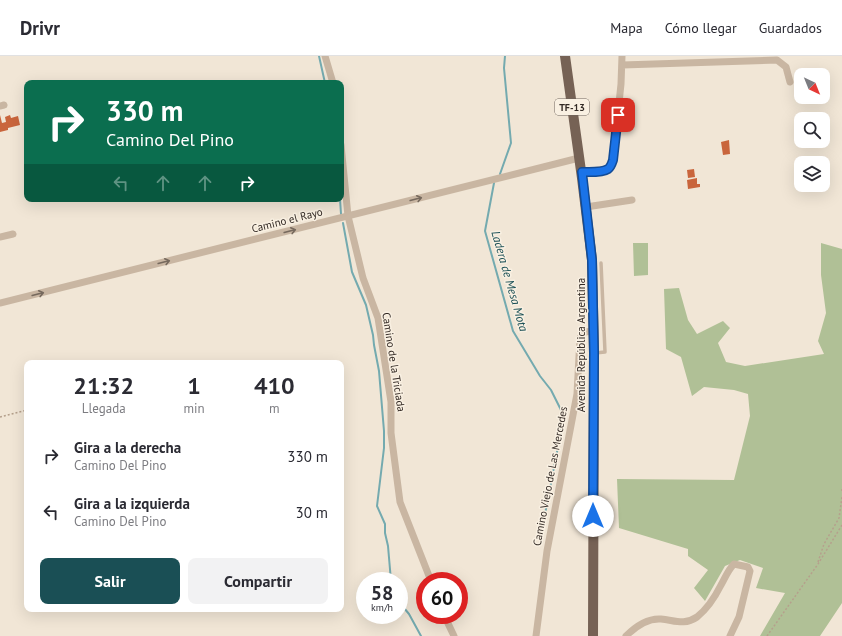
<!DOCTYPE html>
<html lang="es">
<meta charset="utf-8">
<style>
:root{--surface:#fff;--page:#f2f2f3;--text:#2b2b33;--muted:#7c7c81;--line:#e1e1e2;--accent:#1a4f55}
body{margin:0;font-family:"PT Sans",sans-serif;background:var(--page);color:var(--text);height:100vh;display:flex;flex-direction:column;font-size:15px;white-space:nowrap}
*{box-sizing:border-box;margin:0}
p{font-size:13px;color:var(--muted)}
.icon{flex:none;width:22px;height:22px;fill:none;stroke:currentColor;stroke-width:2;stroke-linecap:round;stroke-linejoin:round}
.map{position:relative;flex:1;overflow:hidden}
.drawer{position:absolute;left:24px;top:304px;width:320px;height:252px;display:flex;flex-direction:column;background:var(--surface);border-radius:8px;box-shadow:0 4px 16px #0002}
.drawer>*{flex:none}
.banner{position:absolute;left:24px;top:24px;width:320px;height:122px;border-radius:8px;box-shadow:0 4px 16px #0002;background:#0b6e4f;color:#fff;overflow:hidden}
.needle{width:26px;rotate:137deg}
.controls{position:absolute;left:794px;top:12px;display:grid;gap:8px}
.controls a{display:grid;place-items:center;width:36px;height:36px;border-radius:8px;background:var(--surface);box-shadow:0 4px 16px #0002;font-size:20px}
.speed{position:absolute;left:356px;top:516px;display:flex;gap:8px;font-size:20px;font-weight:700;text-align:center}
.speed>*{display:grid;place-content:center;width:52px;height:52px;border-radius:50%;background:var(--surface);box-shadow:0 4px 16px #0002;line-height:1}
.speed small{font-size:10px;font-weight:400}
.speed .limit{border:6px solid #d22;background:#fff;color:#111}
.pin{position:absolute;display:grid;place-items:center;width:34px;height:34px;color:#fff;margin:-17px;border-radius:8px;box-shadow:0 2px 6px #0006}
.me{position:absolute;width:44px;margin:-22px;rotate:0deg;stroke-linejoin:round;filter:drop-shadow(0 0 3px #0008)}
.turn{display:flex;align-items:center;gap:14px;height:84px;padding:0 16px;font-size:18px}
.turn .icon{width:52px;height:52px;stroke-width:2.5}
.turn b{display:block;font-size:28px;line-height:34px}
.lanes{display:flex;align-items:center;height:38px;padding:0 16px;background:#0003;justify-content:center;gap:20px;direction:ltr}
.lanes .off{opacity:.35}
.eta{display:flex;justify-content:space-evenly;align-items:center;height:68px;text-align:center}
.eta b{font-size:24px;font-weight:700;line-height:28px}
.action{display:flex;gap:8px;margin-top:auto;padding:8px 16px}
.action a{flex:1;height:46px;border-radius:8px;background:var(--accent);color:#fff;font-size:16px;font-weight:700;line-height:46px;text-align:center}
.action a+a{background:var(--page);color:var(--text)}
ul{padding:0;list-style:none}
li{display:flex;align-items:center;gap:12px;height:56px;padding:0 16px}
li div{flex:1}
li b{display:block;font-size:15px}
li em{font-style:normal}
header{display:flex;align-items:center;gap:24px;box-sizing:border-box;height:56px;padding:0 20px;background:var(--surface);border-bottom:1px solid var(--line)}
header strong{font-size:19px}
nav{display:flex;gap:22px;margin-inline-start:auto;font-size:14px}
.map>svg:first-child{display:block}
.green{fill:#b0c096}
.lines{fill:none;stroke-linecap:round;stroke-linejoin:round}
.stream{stroke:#74aaaf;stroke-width:2}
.building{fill:#c9653c}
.path{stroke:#b5a08c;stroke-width:1.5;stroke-dasharray:2 2;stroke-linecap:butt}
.lane{stroke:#c9b6a2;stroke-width:3.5}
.street{stroke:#c9b6a2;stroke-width:7}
.primary{stroke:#766255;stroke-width:10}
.oneway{stroke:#76695d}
.route-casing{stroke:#114b97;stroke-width:10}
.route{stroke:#1a73e8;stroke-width:7}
.labels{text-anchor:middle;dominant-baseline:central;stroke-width:3;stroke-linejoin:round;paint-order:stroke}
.shield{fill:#f9f0e2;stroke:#6e655e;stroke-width:1}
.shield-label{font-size:10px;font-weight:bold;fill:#332a25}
.street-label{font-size:11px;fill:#332a25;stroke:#f9f0e2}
.water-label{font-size:12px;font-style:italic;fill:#1a4f55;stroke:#f9f0e2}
</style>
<header>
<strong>Drivr</strong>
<nav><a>Mapa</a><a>Cómo llegar</a><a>Guardados</a></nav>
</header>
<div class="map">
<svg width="842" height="580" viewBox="0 0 842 580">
<rect width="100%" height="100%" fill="#f1e6d6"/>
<path class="green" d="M633 187H648V219L634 220Z
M821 187 842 193V547L820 580H760L785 537 756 532 763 512 740 504 725 510 705 545 694 532 708 514 688 500V493L619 472 617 423 734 424 750 360 748 338 734 334 704 331 692 340 681 301 666 293 664 233 679 232 688 264 697 278 723 265 730 272 718 287 726 306 745 310 824 298 818 285 826 257 821 219Z"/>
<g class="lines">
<path class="stream" d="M319 0 325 27
M500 118 511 87 504 12 505 0
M494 127 485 175 513 275 540 320 551 334 564 360 545 458
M340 143 341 158
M343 167 352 216 366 249 373 279 374 289 379 315 384 375V392L377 450 385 468V477L388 490 391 525
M399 546 409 558 421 580"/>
</g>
<path class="building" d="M0 59 2 67 6 66 5 61 10 59 11 62 18 60 20 69 8 72V74L0 76Z
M729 84 730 98 723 99 721 86Z
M694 113 695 121 688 122 687 114Z
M697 122V128H700V131L688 133 687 124Z"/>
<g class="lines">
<path class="path" d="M0 361 27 354
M842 433V437
M818 506 824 488 839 462 842 441
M767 580 818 508 842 469"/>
<path class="lane" d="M595 297 605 296 601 207"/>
<path class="street" d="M325 0 333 27
M622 9 777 4 786 11 790 26
M0 50 4 49
M341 89 348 160 363 222 378 262 391 346V377L400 446 431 525
M581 116 608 113 613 104 621 28 622 0
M586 151 632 144
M0 181 13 178
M0 247 579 102
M444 559 454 580
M536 580 547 495 577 338 580 282 584 276 594 275
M626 580C635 571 648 562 661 563 674 564 684 570 697 561 707 553 715 541 721 529 725 522 728 514 734 508L748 511 750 515 739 561 730 580"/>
<path class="primary" d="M565 0 582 122 592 204 594 297 593 580"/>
</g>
<defs><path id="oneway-shaft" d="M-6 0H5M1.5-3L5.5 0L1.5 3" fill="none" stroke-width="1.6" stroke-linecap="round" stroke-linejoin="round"/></defs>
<g class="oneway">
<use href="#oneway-shaft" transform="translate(416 143) rotate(-14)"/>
<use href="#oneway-shaft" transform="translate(290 175) rotate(-14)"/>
<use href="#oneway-shaft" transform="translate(164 206) rotate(-14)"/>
<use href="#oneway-shaft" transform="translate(38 238) rotate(-14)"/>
</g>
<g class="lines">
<g class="route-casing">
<path id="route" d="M593 460 594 297 592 204 582 116C589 116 602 117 608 113 611 111 612 107 613 104L618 59"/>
</g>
<use href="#route" class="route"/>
</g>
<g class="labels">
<rect class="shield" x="555" y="43" width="34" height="16" rx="3"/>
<g class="shield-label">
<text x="572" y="51">TF-13</text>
</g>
<g class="street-label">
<text transform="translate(287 164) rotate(-14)">Camino el Rayo</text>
<text transform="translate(581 289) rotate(-90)">Avenida República Argentina</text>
<text transform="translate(394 306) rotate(81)">Camino de la Triciada</text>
<text transform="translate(550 420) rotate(-79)">Camino Viejo de Las Mercedes</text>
</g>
<g class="water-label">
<text transform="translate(510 225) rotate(74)">Ladera de Mesa Mota</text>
</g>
</g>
</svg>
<div class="controls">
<a><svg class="needle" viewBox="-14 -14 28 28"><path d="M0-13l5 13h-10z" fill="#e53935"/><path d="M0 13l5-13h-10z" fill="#7c7c81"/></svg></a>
<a><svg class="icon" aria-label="search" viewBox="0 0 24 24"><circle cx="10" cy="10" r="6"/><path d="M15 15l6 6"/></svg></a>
<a><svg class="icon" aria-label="layers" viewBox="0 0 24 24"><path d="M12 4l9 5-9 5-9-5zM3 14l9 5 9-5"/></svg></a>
</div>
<div class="speed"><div>58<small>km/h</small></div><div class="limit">60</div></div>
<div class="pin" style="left:618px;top:59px;background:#d93025"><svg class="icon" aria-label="arrive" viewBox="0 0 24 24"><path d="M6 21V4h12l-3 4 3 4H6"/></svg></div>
<svg class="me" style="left:593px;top:460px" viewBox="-20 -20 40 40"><circle r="19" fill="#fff"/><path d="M0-13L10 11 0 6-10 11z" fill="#1a73e8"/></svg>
<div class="banner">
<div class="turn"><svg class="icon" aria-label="right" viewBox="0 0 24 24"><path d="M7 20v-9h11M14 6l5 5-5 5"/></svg><div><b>330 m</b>Camino Del Pino</div></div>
<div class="lanes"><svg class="icon off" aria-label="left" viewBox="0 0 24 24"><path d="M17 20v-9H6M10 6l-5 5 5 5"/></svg><svg class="icon off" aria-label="ahead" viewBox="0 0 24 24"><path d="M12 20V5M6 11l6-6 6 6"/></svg><svg class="icon off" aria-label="ahead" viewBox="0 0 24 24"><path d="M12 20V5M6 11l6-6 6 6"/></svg><svg class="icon" aria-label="right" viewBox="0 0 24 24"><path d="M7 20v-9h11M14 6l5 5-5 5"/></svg></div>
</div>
<section class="drawer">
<div class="eta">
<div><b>21:32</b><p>Llegada</p></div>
<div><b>1</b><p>min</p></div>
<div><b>410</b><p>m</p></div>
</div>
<ul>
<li><svg class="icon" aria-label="right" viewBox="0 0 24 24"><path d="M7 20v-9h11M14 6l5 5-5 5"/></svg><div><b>Gira a la derecha</b><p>Camino Del Pino</p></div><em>330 m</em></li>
<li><svg class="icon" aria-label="left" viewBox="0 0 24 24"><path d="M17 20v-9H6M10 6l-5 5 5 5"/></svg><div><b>Gira a la izquierda</b><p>Camino Del Pino</p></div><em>30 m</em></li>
</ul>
<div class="action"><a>Salir</a><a>Compartir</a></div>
</section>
</div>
